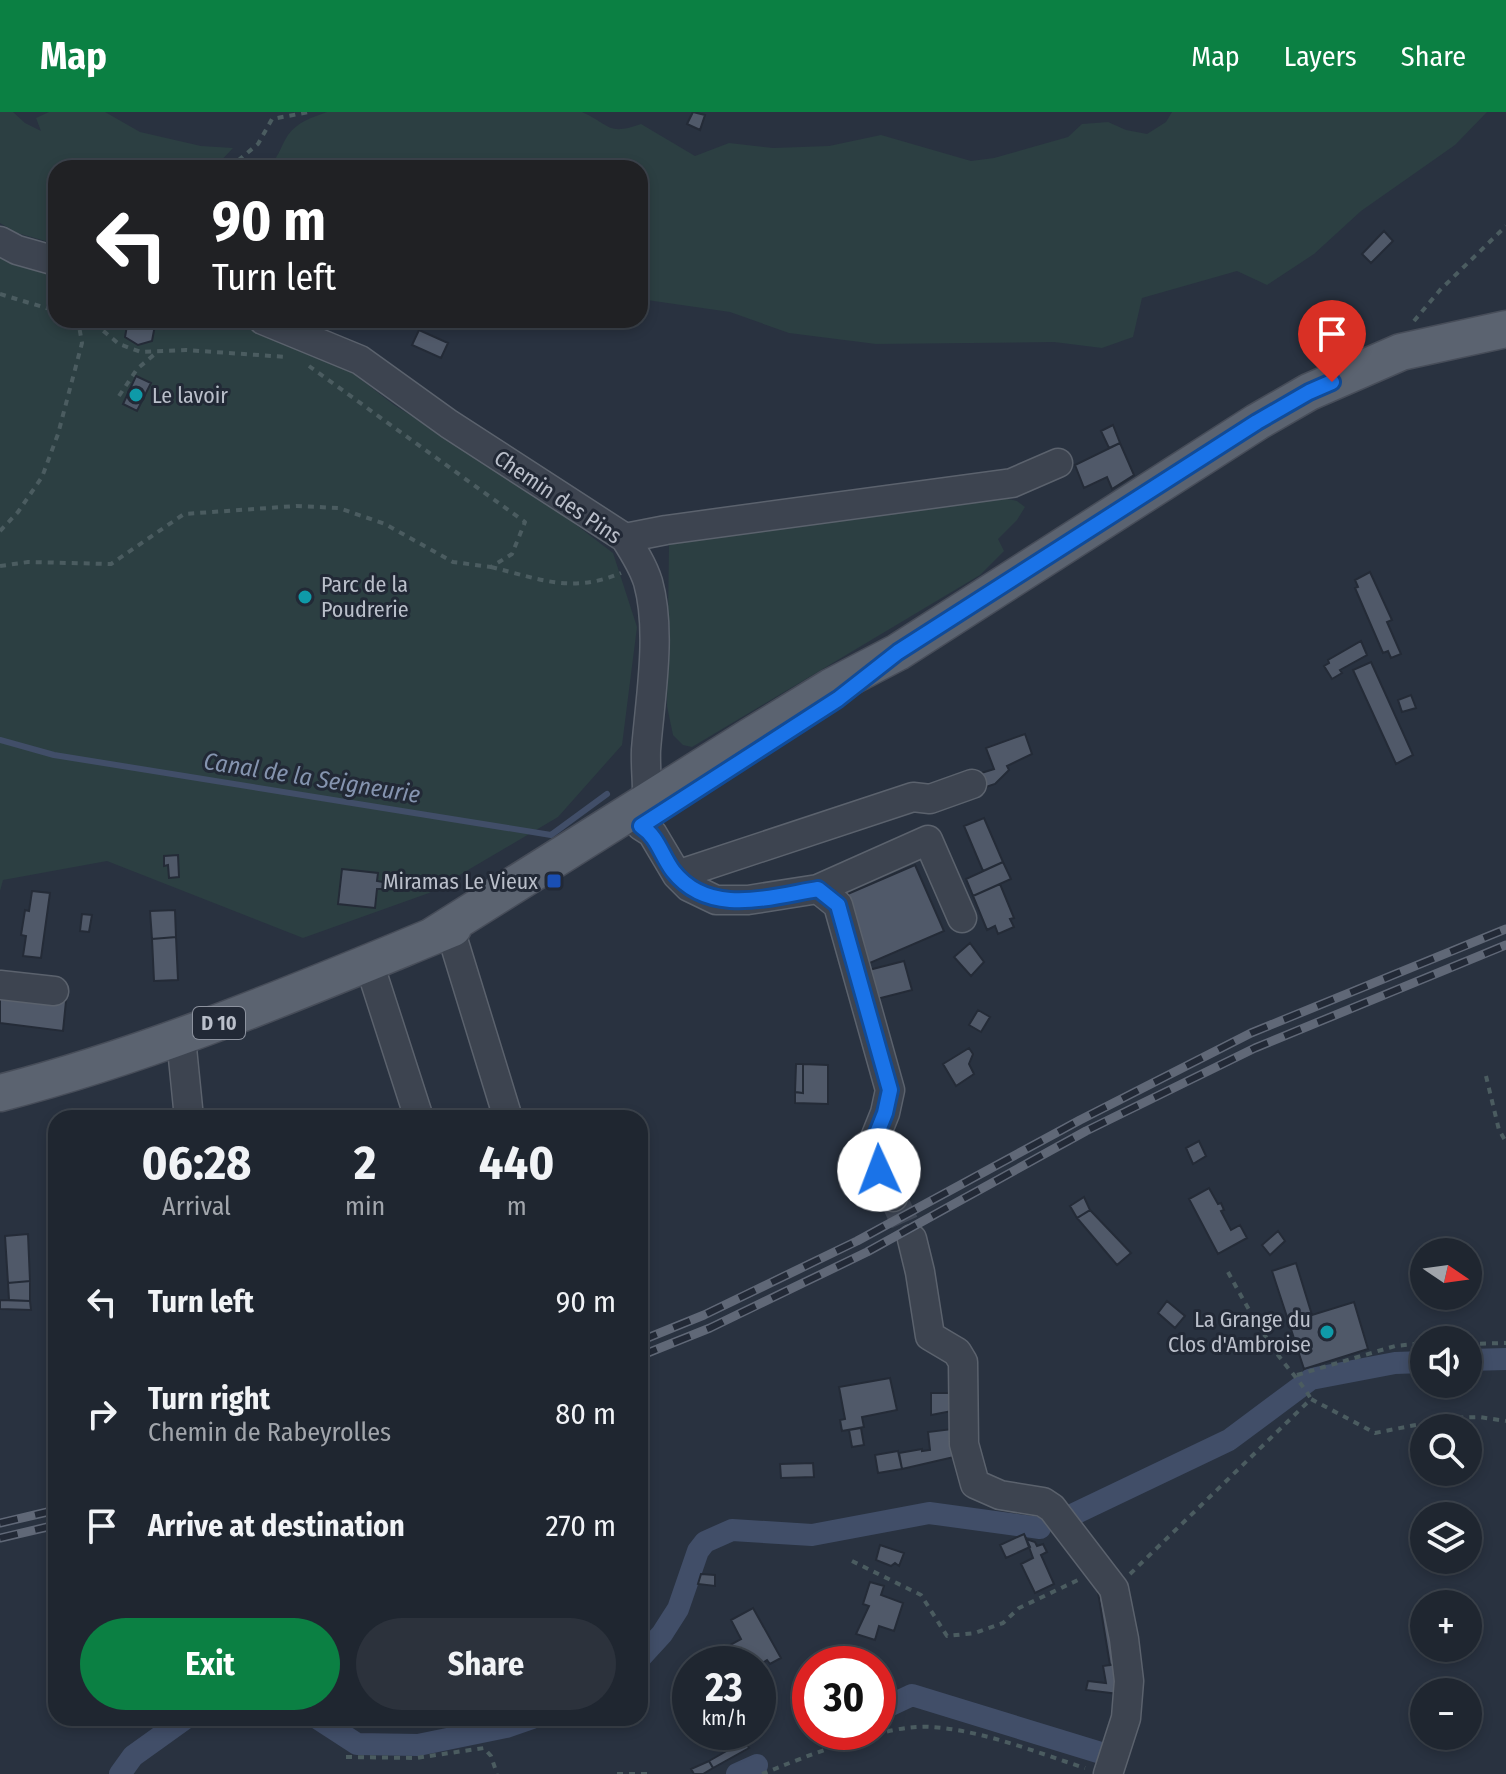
<!DOCTYPE html>
<meta charset="utf-8">
<style>
:root{--surface:#1f2630;--page:#2c323c;--text:#f1f3f6;--muted:#a1a5ab;--line:#3c434c;--accent:#0b8043}
body{margin:0;font-family:"Fira Sans Condensed",sans-serif;background:var(--page);color:var(--text);height:100vh;display:flex;flex-direction:column;font-size:30px;white-space:nowrap}
*{box-sizing:border-box;margin:0}
p{font-size:26px;color:var(--muted)}
.icon{flex:none;width:44px;height:44px;fill:none;stroke:currentColor;stroke-width:2;stroke-linecap:round;stroke-linejoin:round}
.map{position:relative;flex:1;overflow:hidden}
.side{position:absolute;left:48px;top:998px;width:600px;height:616px;display:flex;flex-direction:column;background:var(--surface);border-radius:24px;box-shadow:0 4px 12px #0003,0 0 0 2px var(--line)}
.side>*{flex:none}
.guide{position:absolute;left:48px;top:48px;width:600px;height:168px;border-radius:24px;box-shadow:0 4px 12px #0003,0 0 0 2px var(--line);background:#202124;color:#fff;overflow:hidden}
.needle{width:52px;rotate:103deg}
.buttons{position:absolute;left:1410px;top:1126px;display:grid;gap:16px}
.buttons a{display:grid;place-items:center;width:72px;height:72px;border-radius:50%;background:var(--surface);box-shadow:0 4px 12px #0003,0 0 0 2px var(--line);font-size:40px}
.speed{position:absolute;left:672px;top:1534px;display:flex;gap:16px;font-size:40px;font-weight:700;text-align:center}
.speed>*{display:grid;place-content:center;width:104px;height:104px;border-radius:50%;background:var(--surface);box-shadow:0 4px 12px #0003,0 0 0 2px var(--line);line-height:1}
.speed small{font-size:20px;font-weight:400}
.speed .limit{border:12px solid #d22;background:#fff;color:#111}
.pin{position:absolute;display:grid;place-items:center;width:68px;height:68px;color:#fff;margin:-82px -34px;border-radius:50% 50% 50% 0;rotate:-45deg;box-shadow:0 0 8px #0007}
.pin .icon{rotate:45deg}
.me{position:absolute;width:88px;margin:-44px;rotate:358deg;stroke-linejoin:round;filter:drop-shadow(0 0 6px #0008)}
.turn{display:flex;align-items:center;gap:28px;height:168px;padding:0 32px;font-size:36px}
.turn .icon{width:104px;height:104px;stroke-width:2.5}
.turn b{display:block;font-size:56px;line-height:68px}
.eta{display:flex;justify-content:space-evenly;align-items:center;height:136px;text-align:center}
.eta b{font-size:48px;font-weight:700;line-height:56px}
.primary-button{display:flex;gap:16px;margin-top:auto;padding:16px 32px}
.primary-button a{flex:1;height:92px;border-radius:48px;background:var(--accent);color:#fff;font-size:32px;font-weight:700;line-height:92px;text-align:center}
.primary-button a+a{background:var(--page);color:var(--text)}
ul{padding:0;list-style:none}
li{display:flex;align-items:center;gap:24px;height:112px;padding:0 32px}
li div{flex:1}
li b{display:block;font-size:30px}
li em{font-style:normal}
header{display:flex;align-items:center;gap:48px;box-sizing:border-box;height:112px;padding:0 40px;background:var(--accent);color:#fff}
header strong{font-size:38px}
nav{display:flex;gap:44px;margin-inline-start:auto;font-size:28px}
.map>svg:first-child{display:block}
.green{fill:#2c3f42}
.lines{fill:none;stroke-linecap:round;stroke-linejoin:round}
.stream{stroke:#414e68;stroke-width:6}
.canal{stroke:#414e68;stroke-width:22}
.building{fill:#505969;stroke:#242b37;stroke-width:2}
.minor-tunnel{stroke:#3f4755;stroke-width:28;stroke-dasharray:28 14;stroke-linecap:butt}
.minor-casing{stroke:#5b626d;stroke-width:31}
.major-casing{stroke:#474d59;stroke-width:39}
.path{stroke:#4b5c60;stroke-width:4;stroke-dasharray:6 6;stroke-linecap:butt}
.minor{stroke:#3d4450;stroke-width:28}
.major{stroke:#5b6370;stroke-width:36}
.rail-casing{stroke:#606877;stroke-width:9}
.rail{stroke:#222936;stroke-width:6;stroke-dasharray:18;stroke-linecap:butt}
.route-casing{stroke:#114b97;stroke-width:20}
.route{stroke:#1a73e8;stroke-width:14}
.culture-dot{fill:#0f9aa8;stroke:#222936;stroke-width:3}
.transit-dot{fill:#1a4fb4;stroke:#222936;stroke-width:3}
.labels{text-anchor:middle;dominant-baseline:central;stroke-width:6;stroke-linejoin:round;paint-order:stroke}
.shield{fill:#222936;stroke:#8c929e;stroke-width:2}
.shield-label{font-size:20px;font-weight:bold;fill:#babfca}
.poi-label{font-size:22px;fill:#babfca;stroke:#222936;text-anchor:start}
.street-label{font-size:22px;fill:#babfca;stroke:#222936}
.water-label{font-size:24px;font-style:italic;fill:#8594af;stroke:#222936}
</style>
<header>
<strong>Map</strong>
<nav><a>Map</a><a>Layers</a><a>Share</a></nav>
</header>
<div class="map">
<svg width="1506" height="1662" viewBox="0 0 1506 1662">
<rect width="100%" height="100%" fill="#293240"/>
<path class="green" d="M0 0H13L25 11 41 19 36 6 49 0H105L140 20 201 34 233 36 214 56H56V132L17 121 0 111Z
M327 0H582C611 13 607 24 641 12L695 44 729 31 773 36 829 34 881 23 971 49 994 46 1068 25 1082 12 1108 10 1126 18 1147 22 1166 10 1172 0H1487L1455 33 1361 99 1314 142 1267 173 1237 159 1142 186 1133 225 1102 236 1054 230 876 232 789 221 730 200 640 187V56H266C280 45 279 37 288 23 297 10 313 5 327 0Z
M0 136 56 159V208H236L315 232 394 293 533 380 613 441 637 515 622 633 558 705 429 781 303 826 107 749 3 768 0 779Z
M981 381 1017 389 1025 395 1017 408 998 427 1004 439 980 463 692 635 683 633 673 623 667 594 669 431Z"/>
<g class="lines">
<path class="stream" d="M0 628 54 643 551 723 607 682"/>
<path class="canal" d="M1468 1248 1506 1247
M1074 1402 1229 1328 1311 1267 1395 1251 1424 1250
M640 1546 662 1522 678 1497 698 1439 705 1430 732 1418 812 1423 929 1401 1040 1416
M878 1599 912 1583 1101 1641
M317 1606 357 1632 418 1633 506 1615 532 1606
M828 1621 830 1620
M120 1662 133 1644 186 1606
M737 1662 757 1653"/>
</g>
<path class="building" d="M693 0 705 3 700 18 687 12Z
M1384 119 1393 129 1371 151 1362 142Z
M128 208H156L152 229 138 233 125 225Z
M419 218 448 231 441 246 412 233Z
M136 264 151 271 137 299 123 292Z
M1113 313 1120 331 1109 336 1101 319Z
M1120 331 1134 363 1112 377 1107 365 1084 376 1075 353Z
M1370 460 1392 508 1387 510 1401 542 1391 546 1388 539 1383 541 1355 476 1358 475 1355 468Z
M1361 529 1367 543 1340 558 1342 561 1332 567 1324 554 1329 551 1328 548Z
M1371 550 1413 643 1396 652 1353 558Z
M1411 583 1416 596 1402 600 1398 588Z
M1025 622 1032 642 1007 654 1009 658 995 672 983 676 978 662 994 657 986 636Z
M984 706 1003 750 983 759 964 714Z
M178 743 179 765 169 766 168 753 164 754V744Z
M1003 750 1011 767 973 784 966 767Z
M915 753 944 819 863 854 843 784Z
M342 757 378 761 377 769 383 770V777H377L375 796 338 792Z
M1000 772 1014 806 1010 807 1014 815 998 822 995 814 987 818 973 784Z
M32 779 50 781 41 846 23 844 26 824 21 823 25 798 29 799Z
M175 798 176 825 152 827 150 799Z
M82 802 92 803 89 820 80 819Z
M176 825 178 868 154 869 152 827Z
M970 831 984 850 971 864 954 845Z
M904 849 912 878 873 888 865 859Z
M0 881 66 889 63 919 0 911Z
M978 898 990 905 981 920 969 913Z
M969 936 973 942 969 952 974 962 956 974 943 952Z
M796 952H803V981L795 980Z
M803 952 828 953V992L795 991V980L803 981Z
M1199 1029 1206 1044 1193 1052 1186 1036Z
M1209 1076 1218 1092 1221 1091 1224 1098 1221 1099 1231 1118 1240 1113 1247 1126 1218 1142 1189 1087Z
M1084 1085 1090 1098 1077 1106 1070 1094Z
M1090 1098 1131 1141 1117 1153 1077 1106Z
M1278 1119 1285 1129 1270 1143 1262 1133Z
M28 1122 30 1169 8 1171 5 1124Z
M1296 1151 1312 1203 1354 1190 1368 1237 1304 1257 1272 1159Z
M30 1169V1189L9 1188 8 1171Z
M0 1188 30 1189 31 1198 0 1197Z
M1167 1189 1185 1204 1175 1216 1158 1201Z
M890 1266 897 1298 862 1305 864 1315 842 1319 840 1308 845 1307 839 1275Z
M931 1281H951L952 1299 931 1303Z
M861 1316 864 1333 852 1335 849 1318Z
M952 1317 954 1345 902 1357 899 1341 922 1337V1339L930 1338 928 1320Z
M898 1339 902 1357 878 1361 875 1343Z
M813 1351 814 1365 781 1366 780 1352Z
M1024 1422 1030 1435 1006 1446 1000 1433Z
M1026 1427 1035 1430 1037 1434 1043 1432 1047 1440 1041 1443 1054 1472 1035 1481 1021 1452 1033 1446Z
M880 1433 904 1441 899 1454 895 1451 891 1454 876 1448Z
M701 1462 715 1463V1474L698 1472Z
M870 1470 884 1474 881 1483 903 1491 894 1519 879 1514 875 1528 856 1522 869 1494 863 1492Z
M1105 1479 1117 1552 1110 1553 1098 1480Z
M753 1496 781 1546 770 1552 767 1548 758 1554 731 1552 723 1537 741 1527 731 1508Z
M1117 1552 1119 1582 1086 1578 1088 1569 1106 1571 1103 1554Z
M744 1629 749 1636 713 1656 709 1649Z
M709 1649 713 1656 703 1662H694L691 1657Z"/>
<g class="lines">
<path class="minor-tunnel" d="M893 1085 912 1127"/>
<g class="minor-casing">
<path id="minor" d="M0 129 17 138 56 149
M263 208 360 248 449 312 625 426C634 440 643 454 648 470 662 520 650 587 646 638 645 663 650 682 644 706
M625 426 666 418 1012 371 1058 351
M641 714 652 721 677 763 689 775 716 788H748L818 777 928 728 962 806
M677 763 913 685 930 687 972 672
M818 777 838 793 890 978 885 1001 873 1031 879 1058 893 1085
M449 814 508 1006
M369 851 419 1006
M0 873 54 879
M181 926 189 1006
M912 1127 920 1160 930 1224 957 1240 963 1250 964 1332 975 1372 1000 1383 1043 1390 1052 1396 1114 1477 1124 1527 1129 1569 1126 1606 1108 1662"/>
</g>
<g class="major-casing">
<path id="major" d="M431 825 751 624 831 575 898 540 1257 310 1309 280 1401 240 1506 217
M0 981C156 941 304 877 453 816"/>
</g>
<path class="path" d="M229 56 258 32 272 7 309 0
M0 182 56 199
M82 208 101 217 119 232 141 240 186 238 287 245
M1414 209 1440 178 1506 114
M119 284 137 257 156 241
M0 419 18 400 42 365 58 322 82 231 78 208
M0 454 28 450 111 452 184 402 296 394 339 396 385 412 453 450 491 455 512 442 525 410 309 254
M491 455C540 467 572 482 621 461
M1486 964 1499 1018 1506 1030
M1228 1160C1242 1186 1257 1212 1273 1236 1285 1254 1300 1268 1311 1287
M1468 1232 1506 1231
M1297 1263 1395 1234 1424 1231
M852 1449 921 1483 947 1524 975 1521 1003 1511 1019 1496 1078 1468
M1130 1462 1311 1287 1375 1321 1451 1306 1479 1305 1506 1309
M346 1645 416 1646 484 1636 491 1644 497 1662
M617 1662H649
M762 1662C804 1645 888 1611 932 1615 985 1619 1035 1640 1085 1656"/>
<use href="#minor" class="minor"/>
<use href="#major" class="major"/>
<g class="rail-casing">
<path id="rail" d="M640 1229 704 1203 857 1129 1080 1008 1251 921 1506 817
M640 1244 710 1216 867 1140 1086 1019 1255 936 1506 833
M0 1411 56 1398
M0 1426 56 1413"/>
</g>
<use href="#rail" class="rail"/>
</g>
<g class="lines">
<g class="route-casing">
<path id="route" d="M879 1058 873 1031 885 1001 890 978 838 793 818 777C769 785 709 805 673 759 661 743 658 725 641 714L838 587 898 540 1257 310 1309 280 1332 270"/>
</g>
<use href="#route" class="route"/>
</g>
<g class="culture-dot">
<circle cx="136" cy="283" r="8"/>
<circle cx="305" cy="485" r="8"/>
<circle cx="1327" cy="1220" r="8"/>
</g>
<rect class="transit-dot" x="546" y="761" width="16" height="16" rx="4"/>
<g class="labels">
<rect class="shield" x="193" y="895" width="52" height="32" rx="6"/>
<g class="shield-label">
<text x="219" y="911">D 10</text>
</g>
<g class="poi-label">
<text x="152" y="283">Le lavoir</text>
<text x="321" y="472">Parc de la<tspan x="321" dy="25">Poudrerie</tspan></text>
<text x="538" y="769" text-anchor="end">Miramas Le Vieux</text>
<text x="1311" y="1207" text-anchor="end">La Grange du<tspan x="1311" dy="25">Clos d'Ambroise</tspan></text>
</g>
<g class="street-label">
<text transform="translate(558 385) rotate(34)">Chemin des Pins</text>
</g>
<g class="water-label">
<text transform="translate(312 666) rotate(9)">Canal de la Seigneurie</text>
</g>
</g>
</svg>
<div class="buttons">
<a><svg class="needle" viewBox="-14 -14 28 28"><path d="M0-13l5 13h-10z" fill="#e53935"/><path d="M0 13l5-13h-10z" fill="#a1a5ab"/></svg></a>
<a><svg class="icon" aria-label="sound" viewBox="0 0 24 24"><path d="M4 9h4l5-4v14l-5-4H4zM17 9q2 3 0 6"/></svg></a>
<a><svg class="icon" aria-label="search" viewBox="0 0 24 24"><circle cx="10" cy="10" r="6"/><path d="M15 15l6 6"/></svg></a>
<a><svg class="icon" aria-label="layers" viewBox="0 0 24 24"><path d="M12 4l9 5-9 5-9-5zM3 14l9 5 9-5"/></svg></a>
<a>+</a>
<a>−</a>
</div>
<div class="speed"><div>23<small>km/h</small></div><div class="limit">30</div></div>
<div class="pin" style="left:1332px;top:270px;background:#d93025"><svg class="icon" aria-label="arrive" viewBox="0 0 24 24"><path d="M6 21V4h12l-3 4 3 4H6"/></svg></div>
<svg class="me" style="left:879px;top:1058px" viewBox="-20 -20 40 40"><circle r="19" fill="#fff"/><path d="M0-13L10 11 0 6-10 11z" fill="#1a73e8"/></svg>
<div class="guide">
<div class="turn"><svg class="icon" aria-label="left" viewBox="0 0 24 24"><path d="M17 20v-9H6M10 6l-5 5 5 5"/></svg><div><b>90 m</b>Turn left</div></div>
</div>
<section class="side">
<div class="eta">
<div><b>06:28</b><p>Arrival</p></div>
<div><b>2</b><p>min</p></div>
<div><b>440</b><p>m</p></div>
</div>
<ul>
<li><svg class="icon" aria-label="left" viewBox="0 0 24 24"><path d="M17 20v-9H6M10 6l-5 5 5 5"/></svg><div><b>Turn left</b></div><em>90 m</em></li>
<li><svg class="icon" aria-label="right" viewBox="0 0 24 24"><path d="M7 20v-9h11M14 6l5 5-5 5"/></svg><div><b>Turn right</b><p>Chemin de Rabeyrolles</p></div><em>80 m</em></li>
<li><svg class="icon" aria-label="arrive" viewBox="0 0 24 24"><path d="M6 21V4h12l-3 4 3 4H6"/></svg><div><b>Arrive at destination</b></div><em>270 m</em></li>
</ul>
<div class="primary-button"><a>Exit</a><a>Share</a></div>
</section>
</div>
